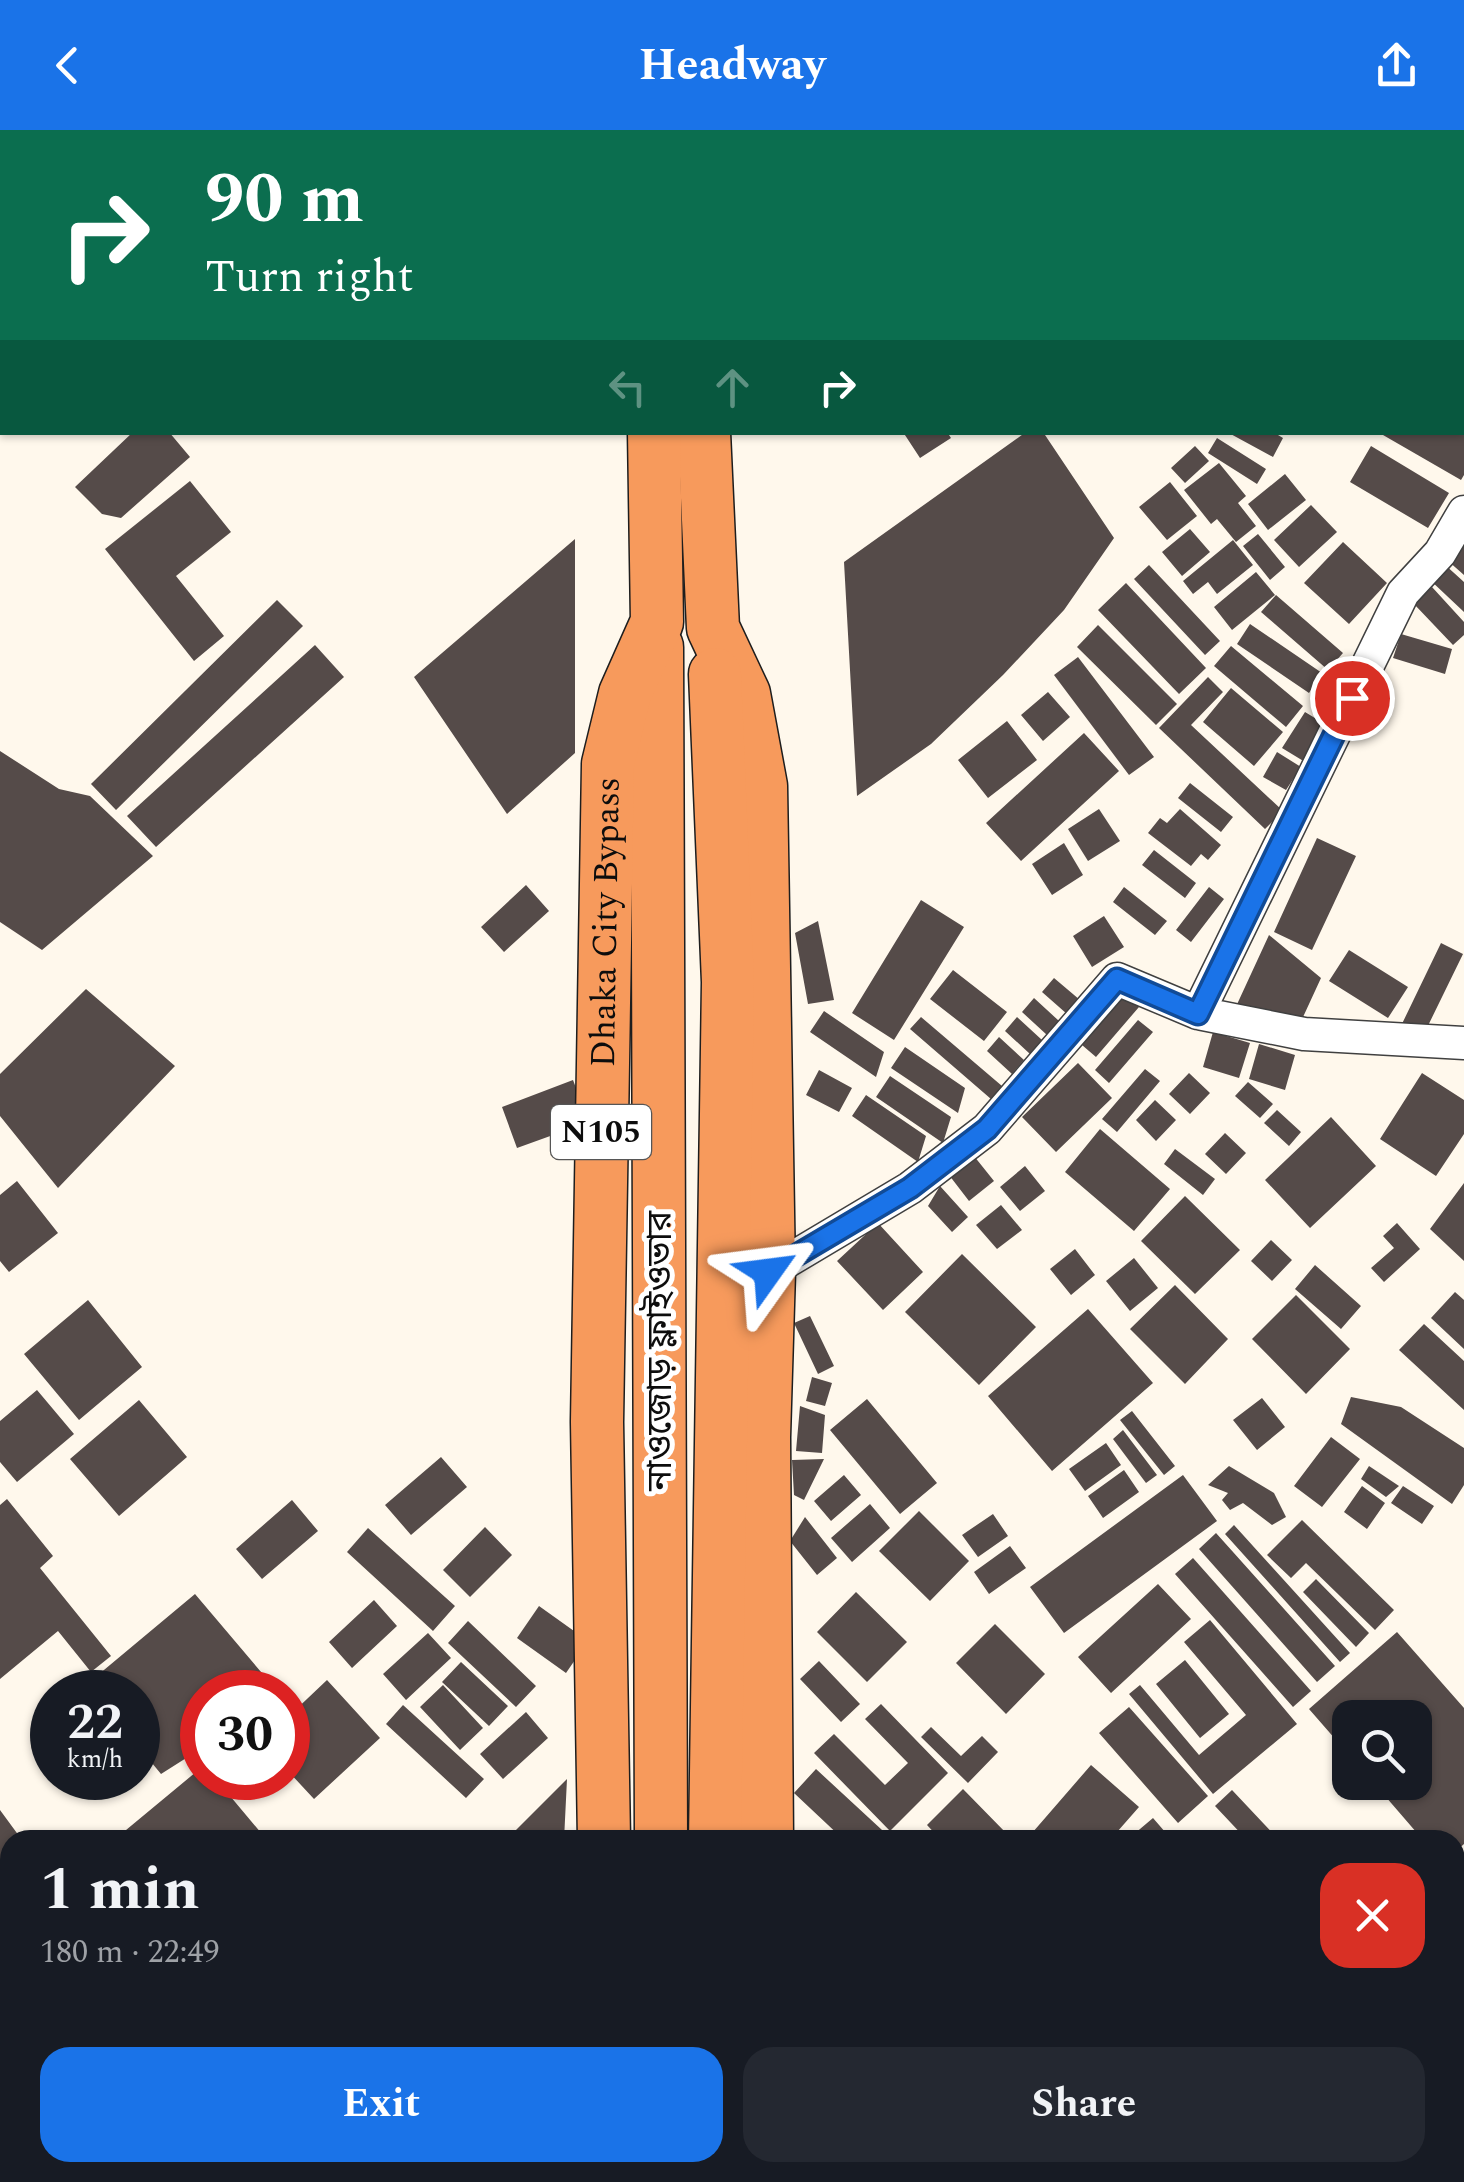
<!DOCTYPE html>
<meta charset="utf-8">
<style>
:root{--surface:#171b24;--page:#242831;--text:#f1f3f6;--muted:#9ea1a6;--accent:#1a73e8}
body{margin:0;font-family:Spectral,"Noto Sans Bengali",serif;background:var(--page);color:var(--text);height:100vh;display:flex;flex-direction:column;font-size:38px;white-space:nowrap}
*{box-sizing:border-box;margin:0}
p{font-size:32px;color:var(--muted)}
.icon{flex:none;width:55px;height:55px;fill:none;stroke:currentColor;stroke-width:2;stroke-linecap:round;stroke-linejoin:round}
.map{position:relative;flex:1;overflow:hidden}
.side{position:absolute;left:0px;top:1700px;width:1465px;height:352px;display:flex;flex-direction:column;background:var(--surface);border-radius:30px 30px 0 0;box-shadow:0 2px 8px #0004}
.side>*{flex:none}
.top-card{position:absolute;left:0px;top:0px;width:1465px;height:305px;box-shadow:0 2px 8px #0004;background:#0b6e4f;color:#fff;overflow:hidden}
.fabs{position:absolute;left:1332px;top:1570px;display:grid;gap:20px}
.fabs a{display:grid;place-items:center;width:100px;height:100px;border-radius:20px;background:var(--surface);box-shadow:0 2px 8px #0004;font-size:50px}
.speed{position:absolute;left:30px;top:1540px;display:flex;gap:20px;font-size:50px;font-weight:700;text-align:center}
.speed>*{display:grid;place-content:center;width:130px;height:130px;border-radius:50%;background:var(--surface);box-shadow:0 2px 8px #0004;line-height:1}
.speed small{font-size:25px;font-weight:400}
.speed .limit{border:15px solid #d22;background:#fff;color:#111}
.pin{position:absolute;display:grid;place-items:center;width:85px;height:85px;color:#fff;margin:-42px;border:5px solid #fff;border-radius:50%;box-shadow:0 2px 10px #0007}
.me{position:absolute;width:110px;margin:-55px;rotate:59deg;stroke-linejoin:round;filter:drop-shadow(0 0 8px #0008)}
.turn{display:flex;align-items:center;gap:35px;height:210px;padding:0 40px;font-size:45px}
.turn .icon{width:130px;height:130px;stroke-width:2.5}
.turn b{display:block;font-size:70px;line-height:85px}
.lanes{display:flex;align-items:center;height:95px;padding:0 40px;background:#0003;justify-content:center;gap:50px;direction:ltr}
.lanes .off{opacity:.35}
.round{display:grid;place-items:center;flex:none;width:105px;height:105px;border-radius:30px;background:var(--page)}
.head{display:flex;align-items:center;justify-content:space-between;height:170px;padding:0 40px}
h1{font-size:60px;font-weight:700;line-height:75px}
.action{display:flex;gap:20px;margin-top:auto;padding:20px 40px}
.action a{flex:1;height:115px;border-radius:30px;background:var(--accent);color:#fff;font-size:40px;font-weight:700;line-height:115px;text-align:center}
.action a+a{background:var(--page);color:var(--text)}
header{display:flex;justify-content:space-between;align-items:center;height:130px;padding:0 40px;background:var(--accent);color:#fff;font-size:45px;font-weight:700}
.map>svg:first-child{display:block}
.building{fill:#554b49}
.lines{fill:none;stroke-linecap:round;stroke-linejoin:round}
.minor-casing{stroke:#404040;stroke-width:35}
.trunk-casing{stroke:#1e1e1e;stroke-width:55}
.minor{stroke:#fff;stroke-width:32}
.trunk{stroke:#f79a5c;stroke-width:52}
.route-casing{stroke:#114b97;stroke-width:25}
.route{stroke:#1a73e8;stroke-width:18}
.labels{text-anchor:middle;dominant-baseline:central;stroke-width:10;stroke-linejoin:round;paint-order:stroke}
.shield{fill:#fff;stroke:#565656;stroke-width:2.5}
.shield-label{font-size:32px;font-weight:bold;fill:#0d0d0d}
.street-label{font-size:35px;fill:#0d0d0d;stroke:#fff}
</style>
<header><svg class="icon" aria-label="back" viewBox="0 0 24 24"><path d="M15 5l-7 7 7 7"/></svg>Headway<svg class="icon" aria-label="share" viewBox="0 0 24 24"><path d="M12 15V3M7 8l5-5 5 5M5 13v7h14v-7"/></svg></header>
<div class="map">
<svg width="1464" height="2052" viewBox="0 0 1464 2052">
<rect width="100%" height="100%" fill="#fff8ec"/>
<path class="building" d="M133 302H169L190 327 121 388 102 384 75 357Z
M903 302H947L951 308 920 328Z
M1026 302H1043L1114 408 1064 480 1003 545 931 614 857 666 844 432Z
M1227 302H1273L1283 308 1273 327Z
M1385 302H1464V345L1461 350 1383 305Z
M1217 308 1266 339 1257 354 1208 323Z
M1195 316 1209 331 1185 353 1171 338Z
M1371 316 1449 363 1428 398 1350 352Z
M1219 333 1246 366 1238 373 1256 396 1236 412 1217 389 1211 394 1184 360Z
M1285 344 1306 370 1268 400 1248 374Z
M190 351 231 402 176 446 224 506 194 531 105 419Z
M1170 352 1197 386 1167 410 1139 377Z
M1311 375 1337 402 1299 437 1274 410Z
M1190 399 1210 422 1182 446 1162 422Z
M1258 404 1285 437 1270 450 1243 416Z
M575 409V623L507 684 414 547Z
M1233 410 1253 435 1217 464 1208 452 1193 464 1183 451Z
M1343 412 1387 453 1349 494 1304 453Z
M1464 412V445L1447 430Z
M1443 433 1464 452V482L1429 449Z
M1149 435 1220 511 1205 525 1134 449Z
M1256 442 1275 465 1232 500 1214 477Z
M1126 453 1206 538 1179 564 1098 480Z
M1432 457 1464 492V505L1453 515 1414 474Z
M1276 465 1343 523 1328 540 1261 482Z
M277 470 303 496 116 680 91 654Z
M1250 494 1322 543 1309 563 1237 514Z
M1098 495 1177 574 1156 595 1077 517Z
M1401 504 1452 519 1445 544 1393 528Z
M315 515 344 547 156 717 127 686Z
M1231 516 1303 576 1286 597 1214 536Z
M1078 527 1154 627 1129 645 1054 545Z
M1208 547 1223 562 1191 595 1283 681 1265 699 1159 598Z
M1231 558 1283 602 1254 636 1203 592Z
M1048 562 1070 587 1043 611 1021 585Z
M1305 582 1328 596 1305 632 1282 618Z
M1007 591 1037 630 988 668 958 630Z
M1084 603 1119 641 1021 731 986 693Z
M0 621 59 659 90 666 153 726 42 820 0 792Z
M1277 622 1301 637 1286 660 1263 647Z
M1190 653 1233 687 1221 702 1178 668Z
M1099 679 1120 711 1088 731 1068 699Z
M1180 679 1221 715 1208 730 1201 724 1191 736 1148 703 1160 688 1167 693Z
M1317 708 1356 726 1312 820 1274 802Z
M1064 713 1083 745 1052 765 1032 734Z
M1154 720 1196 753 1185 768 1142 735Z
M526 755 549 781 504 822 481 797Z
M1124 757 1167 791 1155 805 1113 772Z
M1209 757 1224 769 1191 812 1176 800Z
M921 770 964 797 894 910 852 883Z
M1104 786 1124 817 1092 837 1073 806Z
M818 791 834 870 808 874 795 803Z
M1269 805 1321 848 1292 911 1233 883Z
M1441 813 1463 824 1422 908 1400 898Z
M1349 820 1408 857 1388 888 1329 851Z
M953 840 1007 882 984 911 930 869Z
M1054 848 1080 870 1067 884 1042 862Z
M86 859 175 936 58 1058 0 986V944Z
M1125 864 1139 877 1096 927 1082 915Z
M1034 868 1059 891 1047 905 1022 882Z
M824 881 884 922 876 947 810 902Z
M921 887 1002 956 991 969 910 899Z
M1017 887 1042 910 1030 924 1005 901Z
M1138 890 1153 902 1109 953 1095 940Z
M1213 902 1250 913 1239 948 1203 937Z
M999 907 1024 930 1012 944 987 921Z
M1259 914 1295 925 1285 960 1249 949Z
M905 917 965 958 958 983 891 938Z
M1078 933 1112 968 1056 1022 1022 987Z
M1145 939 1160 951 1117 1002 1102 989Z
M819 940 852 958 839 982 806 965Z
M1189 943 1210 963 1190 984 1169 964Z
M1422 943 1464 970V1004L1436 1046 1380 1009Z
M890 946 951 987 943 1013 876 967Z
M573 950 589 992 517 1018 502 977Z
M1248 952 1273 974 1260 988 1235 966Z
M866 965 926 1006 918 1032 852 986Z
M1155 970 1176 990 1156 1011 1136 990Z
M1277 980 1301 1002 1289 1016 1264 993Z
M1331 987 1376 1036 1310 1098 1265 1050Z
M1100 999 1170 1059 1134 1101 1065 1042Z
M1225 1003 1246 1023 1226 1044 1205 1024Z
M1175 1019 1215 1049 1203 1065 1164 1034Z
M974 1026 994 1051 969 1071 949 1045Z
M1025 1036 1045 1061 1020 1081 1000 1057Z
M17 1051 58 1103 9 1142 0 1131V1065Z
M1464 1053V1131L1430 1099Z
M940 1056 968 1087 952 1102 928 1076Z
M1185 1066 1240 1120 1195 1164 1141 1111Z
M1001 1075 1022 1100 997 1119 976 1095Z
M878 1093 923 1142 883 1180 837 1131Z
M1397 1093 1420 1119 1384 1152 1371 1138 1394 1118 1383 1106Z
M1271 1110 1292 1130 1272 1151 1251 1131Z
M1075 1119 1095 1145 1071 1165 1050 1139Z
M962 1124 1036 1197 979 1255 905 1182Z
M1134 1128 1158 1158 1130 1181 1106 1151Z
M1315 1135 1361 1176 1341 1199 1295 1159Z
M1175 1155 1228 1209 1185 1254 1130 1199Z
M1455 1162 1464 1170V1219L1431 1188Z
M1296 1165 1350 1219 1306 1264 1252 1209Z
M88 1170 142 1237 79 1290 24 1224Z
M1088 1179 1153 1253 1052 1341 988 1266Z
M810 1186 834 1236 818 1244 794 1193Z
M1424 1194 1464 1231V1280L1399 1220Z
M812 1247 832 1253 825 1276 806 1271Z
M37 1260 74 1304 17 1352 0 1332V1291Z
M1351 1267 1401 1277 1464 1318V1355L1452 1374 1341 1294Z
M1262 1268 1285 1297 1257 1320 1233 1290Z
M867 1269 937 1353 900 1384 830 1300Z
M139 1270 187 1327 119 1386 70 1329Z
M800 1276 825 1285 822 1323 796 1321Z
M1132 1281 1175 1336 1164 1345 1120 1290Z
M1123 1300 1157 1345 1146 1353 1113 1309Z
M1331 1307 1360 1329 1322 1377 1294 1356Z
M1106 1313 1121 1335 1085 1361 1069 1339Z
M441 1327 467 1357 411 1405 385 1375Z
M824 1329 804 1370 794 1365 792 1330Z
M1229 1336 1274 1363 1286 1387 1272 1395 1243 1373 1230 1380 1222 1370 1228 1363 1208 1355Z
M1369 1336 1399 1356 1386 1367 1361 1349Z
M1124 1340 1139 1362 1103 1388 1088 1366Z
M844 1345 861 1365 831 1391 814 1371Z
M1183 1345 1217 1391 1064 1503 1030 1457Z
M1362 1356 1385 1373 1367 1399 1344 1382Z
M1403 1356 1434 1376 1422 1394 1391 1373Z
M7 1369 53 1426 40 1438 111 1526 91 1542 58 1501 0 1549V1375Z
M292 1370 318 1401 262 1449 236 1419Z
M870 1374 890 1398 852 1432 831 1408Z
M919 1381 969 1431 930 1471 879 1421Z
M993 1384 1008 1406 978 1427 962 1405Z
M805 1387 837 1428 817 1445 790 1411Z
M1302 1390 1394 1480 1375 1500 1306 1433 1291 1448 1267 1425Z
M1234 1395 1350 1523 1340 1532 1225 1404Z
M485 1397 512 1425 470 1467 443 1440Z
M368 1398 455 1476 433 1501 347 1422Z
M1216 1403 1335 1536 1317 1552 1199 1419Z
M1010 1416 1026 1438 989 1464 974 1442Z
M1193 1428 1311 1561 1293 1577 1175 1444Z
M1316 1449 1369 1503 1356 1517 1303 1462Z
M1158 1454 1191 1489 1111 1563 1078 1527Z
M856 1462 907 1512 867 1552 817 1502Z
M195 1464 278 1562H202V1618L161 1644 138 1616V1562H93L86 1555Z
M374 1470 397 1496 352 1538 329 1512Z
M539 1476 588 1511 566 1543 517 1508Z
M1210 1490 1297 1594 1213 1664 1129 1564 1140 1555 1199 1625 1246 1585 1184 1512Z
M468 1491 536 1556 516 1577 448 1513Z
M995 1494 1045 1544 1006 1584 956 1533Z
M1397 1502 1464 1578V1714L1455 1722V1710H1423L1373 1652H1415V1588H1350V1626L1309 1579Z
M428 1503 451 1528 406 1570 383 1544Z
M1185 1530 1229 1584 1200 1608 1156 1554Z
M819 1531 860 1574 841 1592 800 1549Z
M461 1532 508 1576 489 1596 442 1552Z
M327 1550 380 1608 314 1669 288 1641V1587Z
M443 1555 483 1598 460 1620 420 1577Z
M881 1574 948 1643 890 1701 814 1623 834 1604 885 1655 908 1633 865 1589Z
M403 1575 484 1649 466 1668 386 1594Z
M1129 1577 1208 1666 1178 1693 1099 1603Z
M526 1582 548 1608 503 1649 480 1624Z
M931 1597 961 1626 982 1606 998 1622 968 1653 921 1607Z
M1091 1635 1139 1677 1110 1710H1026Z
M202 1637V1648H215L267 1710H114Z
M816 1639 882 1700 879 1710H844L794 1663Z
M567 1649 564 1710H511L509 1707Z
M963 1659 1008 1705 1003 1710H941L927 1695Z
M1232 1660 1279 1710H1247L1215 1676Z
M0 1680 22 1710H10V1742L4 1746 0 1741Z
M1153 1688 1172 1710H1127Z
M272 2042 279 2052H192L169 2043Z
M345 2042H411L405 2052H336Z
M481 2042H509L528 2052H476Z
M808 2042H882V2052H808Z
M965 2042H1007L1000 2052H957Z
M1021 2042H1040L1051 2052H1013Z"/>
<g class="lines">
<g class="minor-casing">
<path id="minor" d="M1198 883 1304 904 1464 913
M769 1142 910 1058 987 999 1117 849 1198 883 1403 463 1440 423 1464 382"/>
</g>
<g class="trunk-casing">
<g id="trunk">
<path d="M648 0V2"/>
<path d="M693 0V2"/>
<path d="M704 302 713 498 744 564 761 656 769 1142 764 1307 767 1710"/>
<path d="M657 517 661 1710"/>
<path id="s1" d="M604 1710 597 1292 608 634 625 564 657 492 654 302"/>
<path d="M715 1710 728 852 715 544"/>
<path d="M0 1851 10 1870"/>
<path d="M98 2042 103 2052"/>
<path d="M620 2042V2052"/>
<path d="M663 2042V2052"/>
<path d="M715 2042V2052"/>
<path d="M770 2042V2052"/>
</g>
</g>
<use href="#minor" class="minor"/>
<use href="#trunk" class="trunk"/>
</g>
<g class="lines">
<g class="route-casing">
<path id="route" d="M768 1142 910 1058 987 999 1117 849 1198 884 1352 568"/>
</g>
<use href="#route" class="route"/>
</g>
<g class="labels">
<rect class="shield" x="551" y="975" width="100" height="54" rx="8"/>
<g class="shield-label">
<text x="601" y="1002">N105</text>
</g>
<g class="street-label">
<text stroke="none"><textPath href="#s1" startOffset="918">Dhaka City Bypass</textPath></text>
<text transform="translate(660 1221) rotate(-90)">নাওজোড় ফ্লাইওভার</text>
</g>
</g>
</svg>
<div class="fabs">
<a><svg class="icon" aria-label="search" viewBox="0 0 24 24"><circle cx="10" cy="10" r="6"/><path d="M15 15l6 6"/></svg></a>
</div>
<div class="speed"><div>22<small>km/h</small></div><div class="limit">30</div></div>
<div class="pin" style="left:1352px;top:568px;background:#d93025"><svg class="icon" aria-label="arrive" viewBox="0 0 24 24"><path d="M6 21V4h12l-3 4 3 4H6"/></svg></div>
<svg class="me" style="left:768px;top:1142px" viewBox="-20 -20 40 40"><path d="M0-17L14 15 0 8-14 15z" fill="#1a73e8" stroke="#fff" stroke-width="4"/></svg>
<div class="top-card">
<div class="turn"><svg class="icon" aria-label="right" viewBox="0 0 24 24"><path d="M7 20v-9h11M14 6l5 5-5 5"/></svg><div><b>90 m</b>Turn right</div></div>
<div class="lanes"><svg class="icon off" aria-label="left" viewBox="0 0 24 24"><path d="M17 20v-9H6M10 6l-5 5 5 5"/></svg><svg class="icon off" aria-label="ahead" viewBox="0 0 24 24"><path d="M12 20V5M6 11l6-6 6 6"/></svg><svg class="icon" aria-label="right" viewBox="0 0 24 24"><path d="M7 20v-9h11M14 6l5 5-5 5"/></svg></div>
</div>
<section class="side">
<div class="head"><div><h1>1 min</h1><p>180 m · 22:49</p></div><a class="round" style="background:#d93025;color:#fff"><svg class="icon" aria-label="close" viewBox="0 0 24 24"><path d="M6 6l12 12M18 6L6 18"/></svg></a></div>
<div class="action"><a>Exit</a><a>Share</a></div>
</section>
</div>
